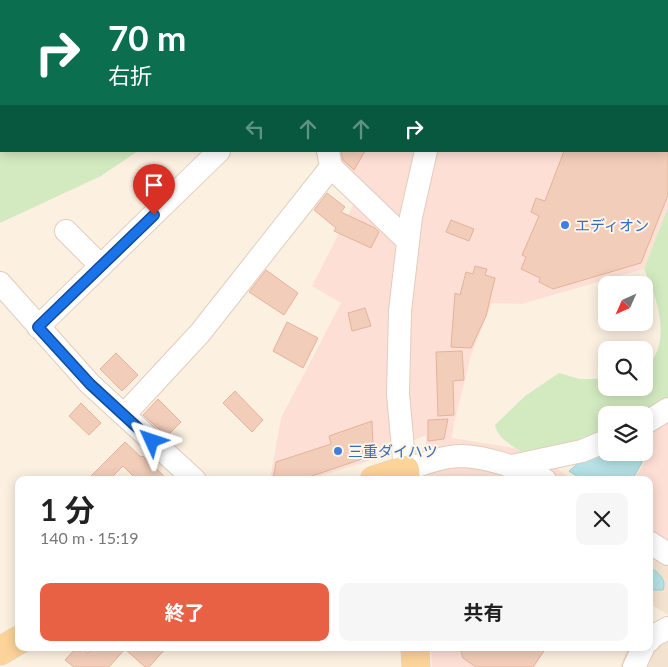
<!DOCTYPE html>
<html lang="ja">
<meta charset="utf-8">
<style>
:root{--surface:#fff;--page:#f6f6f6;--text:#222;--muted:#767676;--accent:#e96144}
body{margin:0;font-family:Lato,"Noto Sans JP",sans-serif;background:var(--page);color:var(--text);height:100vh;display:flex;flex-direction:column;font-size:19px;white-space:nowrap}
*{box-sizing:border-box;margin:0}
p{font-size:16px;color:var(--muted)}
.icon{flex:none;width:28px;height:28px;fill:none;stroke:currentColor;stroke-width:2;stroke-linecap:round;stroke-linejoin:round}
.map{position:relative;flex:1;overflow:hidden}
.drawer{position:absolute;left:15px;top:476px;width:638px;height:175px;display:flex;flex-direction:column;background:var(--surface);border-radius:10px;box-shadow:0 2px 12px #0003}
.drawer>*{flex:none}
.top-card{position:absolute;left:0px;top:0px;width:669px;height:152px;box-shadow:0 2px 12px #0003;background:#0b6e4f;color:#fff;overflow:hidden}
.needle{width:32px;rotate:225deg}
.buttons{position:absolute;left:598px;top:276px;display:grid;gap:10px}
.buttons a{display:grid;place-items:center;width:55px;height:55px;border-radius:10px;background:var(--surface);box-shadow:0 2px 12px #0003;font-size:25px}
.pin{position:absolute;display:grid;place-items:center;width:42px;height:42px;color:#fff;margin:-51px -21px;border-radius:50% 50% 50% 0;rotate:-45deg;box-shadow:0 0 5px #0007}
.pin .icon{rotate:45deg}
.me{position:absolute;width:55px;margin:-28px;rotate:312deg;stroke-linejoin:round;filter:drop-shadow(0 0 4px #0008)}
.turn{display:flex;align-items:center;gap:18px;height:105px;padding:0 25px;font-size:22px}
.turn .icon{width:65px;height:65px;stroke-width:2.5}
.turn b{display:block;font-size:35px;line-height:42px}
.lanes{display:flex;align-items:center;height:48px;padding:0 25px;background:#0003;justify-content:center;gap:25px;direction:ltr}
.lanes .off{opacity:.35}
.round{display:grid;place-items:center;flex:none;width:52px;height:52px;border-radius:10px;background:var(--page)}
.summary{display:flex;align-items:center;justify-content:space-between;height:85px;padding:0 25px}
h1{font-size:30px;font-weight:700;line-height:38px}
.primary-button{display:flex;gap:10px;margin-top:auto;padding:10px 25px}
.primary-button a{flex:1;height:58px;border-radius:10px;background:var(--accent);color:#fff;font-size:20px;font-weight:700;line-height:58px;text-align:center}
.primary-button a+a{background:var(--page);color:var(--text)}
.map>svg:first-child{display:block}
.residential{fill:#f4e2d0}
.commercial{fill:#fddfd5}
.green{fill:#d3eac0}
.water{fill:#b6e1e6;stroke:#9cd1d8}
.building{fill:#f2cdb9;stroke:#e5b299}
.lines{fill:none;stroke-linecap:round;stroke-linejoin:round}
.minor-casing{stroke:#e1ccbd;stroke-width:24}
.major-casing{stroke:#dbd3cf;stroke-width:29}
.minor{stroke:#fff;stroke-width:22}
.major{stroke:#fcd398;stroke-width:28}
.route-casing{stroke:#114b97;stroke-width:12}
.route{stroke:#1a73e8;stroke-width:9}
.shop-dot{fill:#3f7fe0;stroke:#fff5e8;stroke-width:2}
.labels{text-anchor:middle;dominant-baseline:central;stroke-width:4;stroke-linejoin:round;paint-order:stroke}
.shop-label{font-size:15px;fill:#366cbe;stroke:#fff5e8;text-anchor:start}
</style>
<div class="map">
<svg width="668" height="667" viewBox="0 0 668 667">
<rect width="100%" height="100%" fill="#fcf1e1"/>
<path class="residential" d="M649 529 668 541V667H620L628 648H649V626L668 615 649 603Z"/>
<path class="commercial" d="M314 0H514L518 1H314Z
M668 53V207L644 269 521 304 492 303 471 355 454 424 452 438 514 448 556 468 573 480H427L426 435 363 463 306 480H270L281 418 341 303 312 286 361 190 333 151H668Z
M668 417V540L649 528V480H634L651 451 644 446V432Z
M431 648H545L535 667H432Z"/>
<path class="green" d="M0 0H153L1 1V151H138L101 176 0 223Z
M668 207V417L606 415V449L572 454 556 468C539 460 498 445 495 425L525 396 559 373 580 379H606V388H644V367C649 364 652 360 655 356 668 330 656 295 644 269Z"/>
<path class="water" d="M644 449 648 452 632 480H583L569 471 587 456 606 452H644Z
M649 567C658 572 667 579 663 590H653L649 587Z"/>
<path class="building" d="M341 151H365L354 170 343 160Z
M564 151H668V195L641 263 553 289 539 282 540 278 521 269 526 257 522 255 539 216 531 212 536 198 545 201Z
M327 193 345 207 341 212 375 228 379 232 371 248 334 231 336 228 314 210Z
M451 220 474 229 469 241 446 232Z
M475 266 487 269 485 275 495 278 486 316 471 348 451 347 455 293 460 295 466 272 473 274Z
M266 270 298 293 284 315 249 292Z
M365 308 371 326 352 331 348 313Z
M287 322 318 338 303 368 273 351Z
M462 351 464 380 453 381 454 415 438 416 436 352Z
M116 353 138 375 122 391 100 369Z
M235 391 263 420 252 432 223 403Z
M158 399 181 422 167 436 143 415Z
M81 403 101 423 89 435 69 416Z
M448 419 444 439 428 441V420Z
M372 421 373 445 362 459 300 480H273L276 462 331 444 329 436Z
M125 442 141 457 143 456 168 480H137L123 466 109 480H87Z
M76 648H81L88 653 93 648H166L149 667H145L125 649 109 667H74L65 660Z
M460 648H546L533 667H476L463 658Z"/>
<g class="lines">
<g class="minor-casing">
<path id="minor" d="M209 0 210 1
M227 1V0
M468 1 469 0
M328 151 331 167 408 241
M426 151 411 217 400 311 398 394 405 470C423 464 443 456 462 456 491 457 519 469 545 480
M66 231 101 266
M0 283 90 384 195 480
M38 327 219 151
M124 415 200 333 331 167
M644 424 668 409
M512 466 582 451 606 441
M649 542 668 554
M649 641 653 636 668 628
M634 667 643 648"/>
</g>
<g class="major-casing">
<path id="major" d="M374 480 405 470 406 480
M415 648 416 667
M0 651 19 640"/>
</g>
<use href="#minor" class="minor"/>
<use href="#major" class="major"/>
</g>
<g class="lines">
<g class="route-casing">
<path id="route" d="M152 441 90 384 38 327 154 215"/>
</g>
<use href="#route" class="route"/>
</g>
<g class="shop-dot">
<circle cx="565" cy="225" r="5"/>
<circle cx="338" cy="451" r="5"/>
</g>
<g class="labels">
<g class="shop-label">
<text x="575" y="225">エディオン</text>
<text x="348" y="451">三重ダイハツ</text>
</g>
</g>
</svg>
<div class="buttons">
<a><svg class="needle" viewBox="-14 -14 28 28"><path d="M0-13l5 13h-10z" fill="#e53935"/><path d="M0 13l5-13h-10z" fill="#767676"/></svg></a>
<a><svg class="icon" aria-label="search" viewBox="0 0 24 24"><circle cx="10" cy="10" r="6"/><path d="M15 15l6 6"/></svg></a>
<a><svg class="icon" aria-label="layers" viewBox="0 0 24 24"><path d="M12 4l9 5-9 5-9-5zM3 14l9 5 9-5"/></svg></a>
</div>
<div class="pin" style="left:154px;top:215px;background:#d93025"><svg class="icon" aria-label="arrive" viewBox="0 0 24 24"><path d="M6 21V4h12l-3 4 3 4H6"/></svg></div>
<svg class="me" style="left:152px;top:441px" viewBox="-20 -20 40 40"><path d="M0-17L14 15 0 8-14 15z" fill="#1a73e8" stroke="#fff" stroke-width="4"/></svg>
<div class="top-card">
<div class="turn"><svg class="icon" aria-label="right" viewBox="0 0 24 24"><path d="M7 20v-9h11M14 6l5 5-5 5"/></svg><div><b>70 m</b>右折</div></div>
<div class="lanes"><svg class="icon off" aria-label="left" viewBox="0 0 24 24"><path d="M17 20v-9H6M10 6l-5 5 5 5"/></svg><svg class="icon off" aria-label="ahead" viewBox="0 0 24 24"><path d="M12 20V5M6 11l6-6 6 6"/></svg><svg class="icon off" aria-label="ahead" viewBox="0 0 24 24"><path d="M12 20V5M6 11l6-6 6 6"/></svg><svg class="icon" aria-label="right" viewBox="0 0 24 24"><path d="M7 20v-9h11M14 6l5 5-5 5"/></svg></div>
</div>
<section class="drawer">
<div class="summary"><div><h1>1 分</h1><p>140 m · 15:19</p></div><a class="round"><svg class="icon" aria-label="close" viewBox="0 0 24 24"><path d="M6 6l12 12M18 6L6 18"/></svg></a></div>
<div class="primary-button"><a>終了</a><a>共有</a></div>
</section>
</div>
